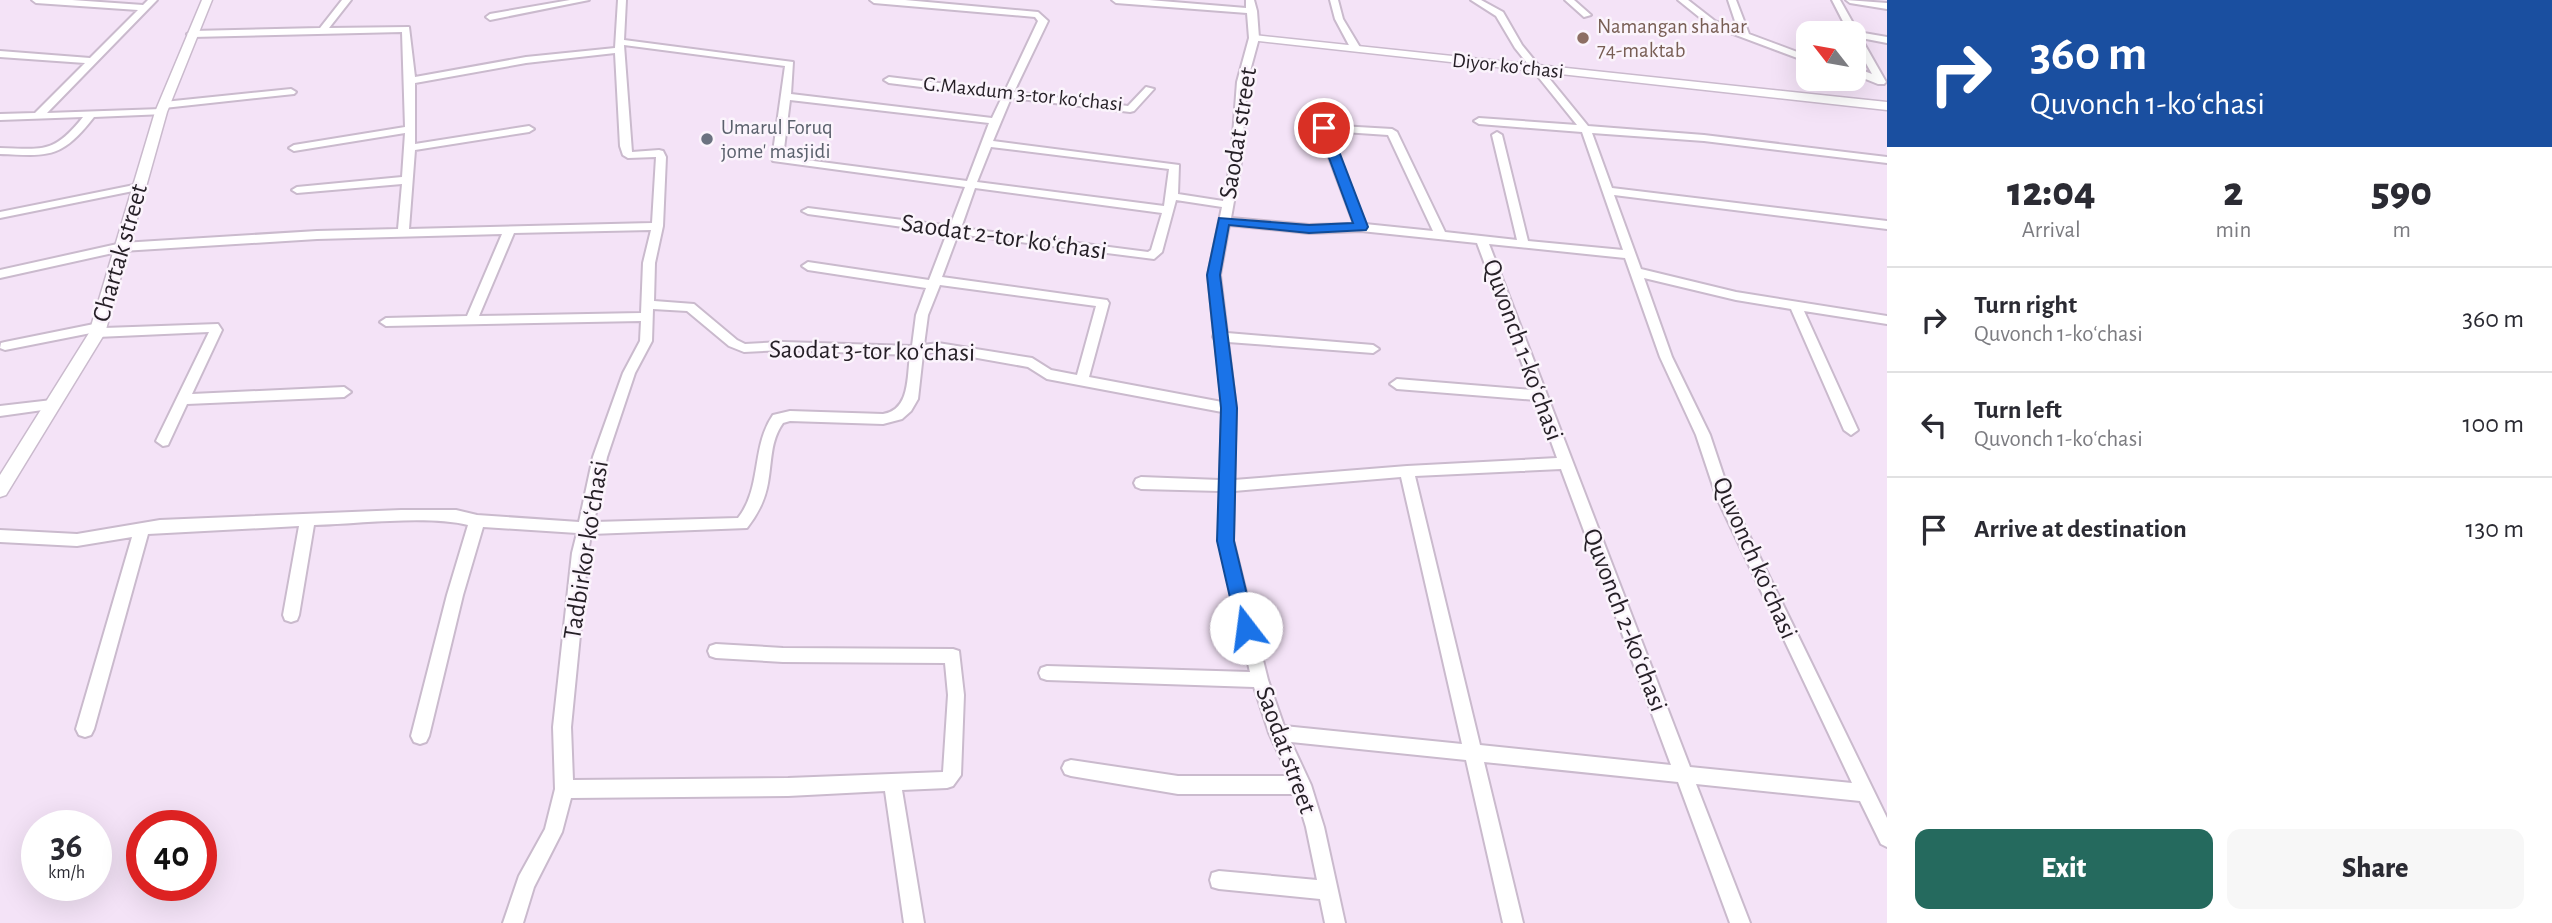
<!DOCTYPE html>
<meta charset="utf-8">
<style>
:root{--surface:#fff;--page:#f7f7f7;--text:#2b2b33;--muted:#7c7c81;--line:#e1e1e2;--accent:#256a5e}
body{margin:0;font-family:"Alegreya Sans",sans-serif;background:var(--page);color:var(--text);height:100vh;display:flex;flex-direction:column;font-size:26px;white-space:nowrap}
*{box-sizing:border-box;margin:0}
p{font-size:23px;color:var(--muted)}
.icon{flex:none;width:38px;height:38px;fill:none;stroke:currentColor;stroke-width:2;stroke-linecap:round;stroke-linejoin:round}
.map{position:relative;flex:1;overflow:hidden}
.sheet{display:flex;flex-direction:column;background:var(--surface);width:665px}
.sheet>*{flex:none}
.hud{background:#1a4fa0;color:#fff;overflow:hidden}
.needle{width:46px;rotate:301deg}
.buttons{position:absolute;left:1796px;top:21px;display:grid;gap:14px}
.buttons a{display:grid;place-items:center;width:70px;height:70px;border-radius:14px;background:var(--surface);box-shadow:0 7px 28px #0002;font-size:35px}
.speed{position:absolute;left:21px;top:810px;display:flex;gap:14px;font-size:35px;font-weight:700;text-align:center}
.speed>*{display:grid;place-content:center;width:91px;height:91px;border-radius:50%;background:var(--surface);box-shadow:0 7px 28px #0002;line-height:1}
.speed small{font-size:18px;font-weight:400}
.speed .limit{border:10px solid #d22;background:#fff;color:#111}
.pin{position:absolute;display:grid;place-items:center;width:60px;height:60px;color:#fff;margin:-30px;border:4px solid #fff;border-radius:50%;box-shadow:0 2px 7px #0007}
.me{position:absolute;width:77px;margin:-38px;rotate:345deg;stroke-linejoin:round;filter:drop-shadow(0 0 5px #0008)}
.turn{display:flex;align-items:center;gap:24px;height:147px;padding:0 28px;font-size:32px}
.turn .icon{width:91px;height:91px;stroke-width:2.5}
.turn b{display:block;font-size:49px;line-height:60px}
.eta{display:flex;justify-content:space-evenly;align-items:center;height:119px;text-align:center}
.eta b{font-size:42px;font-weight:800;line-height:49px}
.primary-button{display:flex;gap:14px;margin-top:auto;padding:14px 28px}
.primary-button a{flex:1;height:80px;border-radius:14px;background:var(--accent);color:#fff;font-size:28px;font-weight:800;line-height:80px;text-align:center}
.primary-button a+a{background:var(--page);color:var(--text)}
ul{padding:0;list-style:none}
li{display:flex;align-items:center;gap:21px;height:105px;padding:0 28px;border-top:2px solid var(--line)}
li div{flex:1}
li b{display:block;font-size:26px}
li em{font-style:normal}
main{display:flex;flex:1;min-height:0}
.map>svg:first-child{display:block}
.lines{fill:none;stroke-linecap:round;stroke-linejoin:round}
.minor-casing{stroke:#cabacd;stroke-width:4}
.major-casing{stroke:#cabacd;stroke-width:3}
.minor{fill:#fff;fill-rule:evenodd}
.major{fill:#fff;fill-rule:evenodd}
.route{fill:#1a73e8;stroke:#114b97;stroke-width:2}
.education-dot{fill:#8d6e63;stroke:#fbf4fc;stroke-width:2.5}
.worship-dot{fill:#6b7280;stroke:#fbf4fc;stroke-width:2.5}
.labels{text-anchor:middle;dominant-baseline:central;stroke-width:5;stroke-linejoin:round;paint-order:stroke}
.far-education-label{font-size:21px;fill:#785e54;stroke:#fbf4fc;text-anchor:start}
.far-street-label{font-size:21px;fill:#251f26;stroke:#fbf4fc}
.far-worship-label{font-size:21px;fill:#5b616d;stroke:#fbf4fc;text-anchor:start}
.street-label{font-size:26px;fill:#251f26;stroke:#fbf4fc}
</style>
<main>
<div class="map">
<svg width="1887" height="923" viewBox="0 0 1887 923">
<rect width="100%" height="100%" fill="#f4e3f7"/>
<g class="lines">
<g class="minor-casing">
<path id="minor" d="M32 0H72L143 5 148 0H157L47 113 161 109 166 112 165 114 94 117C61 159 50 156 0 154V148C43 149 54 154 83 117L0 120V114L35 113 85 63 0 57V51L90 58 138 10 36 3Z
M342 0H351L329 28 409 27 415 77 526 57 615 48 618 0H626L624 40 793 62 791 94 992 118 1002 97 889 83 884 80 889 77 1005 91 1038 21 1035 17 874 3 870 0H905L1038 12 1048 21 1014 92 1128 106 1146 87 1154 89 1134 111 1130 112 1011 98 993 141 1179 165 1178 194 1223 201 1231 162 1237 82 1249 38 1247 13 1116 3 1112 0H1149L1246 8V0H1254L1257 11 1259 38 1247 82 1241 162 1231 218 1309 225 1354 224 1318 128 1323 125 1392 129 1397 132 1445 232 1517 240 1492 135 1497 132 1502 135 1528 241 1623 250 1582 132 1479 124 1474 121 1479 118 1577 125 1515 48 1496 16 1471 0H1481L1503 12 1522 45 1588 126 1704 135 1887 157V163L1704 141 1592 133 1612 188 1887 221V229L1614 195 1641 269 1736 292 1887 316V324L1804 311 1858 430 1851 435 1844 430 1791 309 1736 300 1644 278 1672 357 1710 435 1731 498 1887 818V847L1881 844 1860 801 1696 784 1750 923H1730L1678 782 1484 762 1523 923H1503L1466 760 1291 742 1311 785 1324 827 1345 923H1325L1320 899 1219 889 1212 887 1210 880 1212 873 1219 871 1317 880 1306 827 1296 794H1178L1071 776 1065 774 1062 768 1065 762 1071 760 1178 776H1289L1269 733 1254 687 1047 680 1041 678 1039 673 1041 668 1047 666 1250 672 1219 540 1220 491 1141 489 1136 487 1134 483 1136 479 1141 477 1220 480 1222 412 1047 379 1028 367 938 351 923 354 918 399 911 411 902 419 883 424 790 421 783 423C770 441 772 462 768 483 765 500 758 514 747 528L591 534 588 553 571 727 573 780 788 778 943 772 948 695 945 663 783 662 716 658 710 656 708 651 710 646 716 644 783 648 953 649 959 651 964 695 961 775 953 786 947 788 902 790 924 923H904L885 791 788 796 571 798 562 832 534 887 523 923H503L519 876 545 829 555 789 553 727 572 553 577 533 483 527 463 595 429 736 426 742 420 744 414 742 411 736 447 595 468 525C427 515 358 524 314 525L299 615 297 620 291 622 285 620 283 615 299 526 148 534 94 729 91 735 85 737 79 735 76 729 132 537 77 546 0 542V530L77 534 160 520 401 510H456L477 515 579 522 593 457 623 373 640 341 641 321 386 326 380 322 386 318 467 316 502 234 317 239 122 251 0 278V270L122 243 317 231 398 229 402 184 297 193 292 190 297 187 402 177 405 133 294 151 289 148 294 145 405 127 402 32 192 37 187 34 192 31 320 28ZM624 45 785 66 772 159 773 161 965 187 950 226 808 208 802 211 808 214 947 233 929 280 808 262 802 266 808 270 926 288 916 315 912 346 783 342 745 344 737 340 694 304 654 301 655 263 663 226 666 157 663 151 659 150 632 152ZM615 53 620 146 623 155 628 158 656 157 652 223 409 229 415 150 529 132 534 129 529 126 415 144V83L526 63ZM790 100 989 123 967 181 783 157ZM1329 131 1388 135 1433 231 1365 224ZM991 147 1169 169 1164 206 977 182ZM975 188 1162 213 1151 250 1148 252 961 228ZM1176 200 1222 207 1208 275 1214 334 1213 337 1215 340 1222 402 1089 377 1109 303 1107 300 942 277 958 234 1154 259 1162 252ZM1229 225 1309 233 1361 231 1477 243 1532 390 1397 379 1390 384 1397 389 1536 400 1557 458 1407 466 1234 480 1236 408 1228 342 1373 353 1379 349 1373 345 1227 333 1220 275ZM651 230 643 263 641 313 479 316 514 233ZM1489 244 1625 258 1660 357 1696 435 1717 498 1852 783 1690 767ZM940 285 1096 306 1077 375 1051 370 1032 358 938 343 924 345 928 315ZM653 309 687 311 729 346 744 352 783 350 910 355C907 377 910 410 883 414L790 411 773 415C751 447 762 488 738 518L594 522 607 457 635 373 652 341ZM1561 469 1671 765 1480 745 1415 476ZM1401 477 1462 744 1284 726 1268 680 1233 540 1234 491Z
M570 0H589L490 20 486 17 490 14Z
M1330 0H1338L1343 19 1361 49 1359 51 1351 49 1335 19Z
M1565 0H1574L1591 15 1584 17Z
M1678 0H1688L1715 21 1738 30 1728 0H1736L1749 34 1808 56V62L1709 25Z
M1832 0H1840L1858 32 1887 37V43L1861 38 1886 82 1884 84H1878L1853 74V67L1872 74 1853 40V33H1849Z
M1846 0 1887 3V9L1850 3Z
M291 89 296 92 294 94 164 108 159 105 164 102Z
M139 184 144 187 143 189 0 218V212Z
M99 323 103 324 104 328 218 324 222 330 192 394 344 387 351 392 344 397 187 404 168 445 163 446 156 441 209 332 97 337 91 333 5 350 0 348 1 343 5 342Z
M52 400 57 402 59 405 57 408 0 416V406Z"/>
</g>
<g class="major-casing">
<path id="major" d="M202 0H212L167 112 105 333 6 495 0 497V475L89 333 155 112Z
M1254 35 1887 102V110L1250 40V36Z"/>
</g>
<use href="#minor" class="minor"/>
<use href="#major" class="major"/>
</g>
<path class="route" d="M1324 124 1330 128 1368 227 1366 230 1309 233 1229 225 1220 275 1237 408 1234 541 1255 628 1252 634H1240L1237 628 1217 541 1221 408 1207 275 1219 218 1309 225 1353 223 1318 128Z"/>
<circle class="education-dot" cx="1583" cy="38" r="7"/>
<circle class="worship-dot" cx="707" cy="139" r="7"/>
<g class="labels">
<g class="far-education-label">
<text x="1597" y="26">Namangan shahar<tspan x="1597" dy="24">74-maktab</tspan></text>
</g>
<g class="far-street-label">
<text transform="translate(1508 66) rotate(6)">Diyor koʻchasi</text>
<text transform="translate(1023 94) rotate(6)">G.Maxdum 3-tor koʻchasi</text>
</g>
<g class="far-worship-label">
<text x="721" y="127">Umarul Foruq<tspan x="721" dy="24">jome' masjidi</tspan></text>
</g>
<g class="street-label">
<text transform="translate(1238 133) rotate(-81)">Saodat street</text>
<text transform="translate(1004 237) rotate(8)">Saodat 2-tor koʻchasi</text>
<text transform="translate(120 253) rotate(-74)">Chartak street</text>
<text transform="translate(1523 350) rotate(70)">Quvonch 1-koʻchasi</text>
<text transform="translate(872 351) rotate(1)">Saodat 3-tor koʻchasi</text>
<text transform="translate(586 550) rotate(-81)">Tadbirkor koʻchasi</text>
<text transform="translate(1755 558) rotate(66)">Quvonch koʻchasi</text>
<text transform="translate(1625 620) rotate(69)">Quvonch 2-koʻchasi</text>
<text transform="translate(1286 750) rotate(70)">Saodat street</text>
</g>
</g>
</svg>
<div class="buttons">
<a><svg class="needle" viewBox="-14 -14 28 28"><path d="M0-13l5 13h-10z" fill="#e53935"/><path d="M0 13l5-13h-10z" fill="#7c7c81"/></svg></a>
</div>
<div class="speed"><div>36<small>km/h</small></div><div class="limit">40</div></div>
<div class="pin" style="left:1324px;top:128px;background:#d93025"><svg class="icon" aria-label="arrive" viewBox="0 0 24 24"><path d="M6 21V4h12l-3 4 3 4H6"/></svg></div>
<svg class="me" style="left:1246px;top:628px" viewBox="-20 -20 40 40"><circle r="19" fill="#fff"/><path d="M0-13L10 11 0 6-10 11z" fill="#1a73e8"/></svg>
</div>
<section class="sheet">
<div class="hud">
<div class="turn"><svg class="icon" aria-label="right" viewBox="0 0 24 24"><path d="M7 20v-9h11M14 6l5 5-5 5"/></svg><div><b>360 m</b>Quvonch 1-koʻchasi</div></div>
</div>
<div class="eta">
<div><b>12:04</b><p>Arrival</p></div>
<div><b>2</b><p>min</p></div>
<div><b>590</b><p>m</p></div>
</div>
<ul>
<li><svg class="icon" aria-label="right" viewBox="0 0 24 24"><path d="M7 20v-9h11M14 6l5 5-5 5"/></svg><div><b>Turn right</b><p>Quvonch 1-koʻchasi</p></div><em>360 m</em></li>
<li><svg class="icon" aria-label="left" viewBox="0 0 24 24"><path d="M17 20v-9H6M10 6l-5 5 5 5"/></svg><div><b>Turn left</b><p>Quvonch 1-koʻchasi</p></div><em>100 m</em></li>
<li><svg class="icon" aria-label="arrive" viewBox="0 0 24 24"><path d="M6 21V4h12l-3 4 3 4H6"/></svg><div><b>Arrive at destination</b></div><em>130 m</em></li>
</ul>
<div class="primary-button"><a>Exit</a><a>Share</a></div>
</section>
</main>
